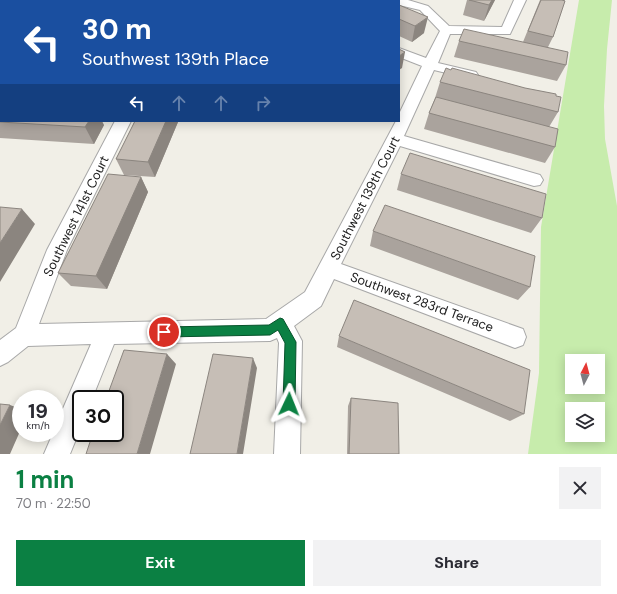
<!DOCTYPE html>
<meta charset="utf-8">
<style>
:root{--surface:#fff;--page:#f2f2f3;--text:#2b2b33;--muted:#7c7c81;--accent:#0b8043}
body{margin:0;font-family:"DM Sans",sans-serif;background:var(--page);color:var(--text);height:100vh;display:flex;flex-direction:column;font-size:15px;white-space:nowrap}
*{box-sizing:border-box;margin:0}
p{font-size:13px;color:var(--muted)}
.icon{flex:none;width:22px;height:22px;fill:none;stroke:currentColor;stroke-width:2;stroke-linecap:round;stroke-linejoin:round}
.map{position:relative;height:454px;overflow:hidden}
.side{display:flex;flex-direction:column;background:var(--surface);flex:1}
.side>*{flex:none}
.hud{position:absolute;left:0px;top:0px;width:400px;height:122px;box-shadow:0 2px 10px #0003;background:#1a4fa0;color:#fff;overflow:hidden}
.needle{width:26px;rotate:6deg}
.fabs{position:absolute;left:565px;top:354px;display:grid;gap:8px}
.fabs a{display:grid;place-items:center;width:40px;height:40px;border-radius:0px;background:var(--surface);box-shadow:0 2px 10px #0003;font-size:20px}
.speed{position:absolute;left:12px;top:390px;display:flex;gap:8px;font-size:20px;font-weight:700;text-align:center}
.speed>*{display:grid;place-content:center;width:52px;height:52px;border-radius:50%;background:var(--surface);box-shadow:0 2px 10px #0003;line-height:1}
.speed small{font-size:10px;font-weight:400}
.speed .limit{border:2px solid #111;border-radius:6px;background:#fff;color:#111}
.pin{position:absolute;display:grid;place-items:center;width:34px;height:34px;color:#fff;margin:-17px;border:2px solid #fff;border-radius:50%;box-shadow:0 1px 4px #0007}
.me{position:absolute;width:44px;margin:-22px;rotate:2deg;stroke-linejoin:round;filter:drop-shadow(0 0 3px #0008)}
.turn{display:flex;align-items:center;gap:14px;height:84px;padding:0 16px;font-size:18px}
.turn .icon{width:52px;height:52px;stroke-width:2.5}
.turn b{display:block;font-size:28px;line-height:34px}
.lanes{display:flex;align-items:center;height:38px;padding:0 16px;background:#0003;justify-content:center;gap:20px;direction:ltr}
.lanes .off{opacity:.35}
.round{display:grid;place-items:center;flex:none;width:42px;height:42px;border-radius:0px;background:var(--page)}
.overview{display:flex;align-items:center;justify-content:space-between;height:68px;padding:0 16px}
h1{font-size:24px;font-weight:700;line-height:30px;color:var(--accent)}
.cta{display:flex;gap:8px;margin-top:auto;padding:8px 16px}
.cta a{flex:1;height:46px;border-radius:0px;background:var(--accent);color:#fff;font-size:16px;font-weight:700;line-height:46px;text-align:center}
.cta a+a{background:var(--page);color:var(--text)}
.map>svg:first-child{display:block}
.grass{fill:#c7ecac;fill-rule:evenodd}
.lines{fill:none;stroke-linecap:round;stroke-linejoin:round}
.street-casing{stroke:#a8a8a8;stroke-width:2}
.street{fill:#fff;fill-rule:evenodd}
.wall{fill:#aaa39d}
.shaded-wall{fill:#8b857f}
.building{fill:#c6beb6;stroke:#8b857f}
.route{fill:#0b8043;stroke:#07532c}
.labels{text-anchor:middle;dominant-baseline:central;stroke-width:3;stroke-linejoin:round;paint-order:stroke}
.street-label{font-size:13px;fill:#212121;stroke:#fff}
</style>
<div class="map">
<svg width="617" height="454" viewBox="0 0 617 454">
<rect width="100%" height="100%" fill="#f1efe7"/>
<path class="grass" d="M579 0H612L607 49 604 106 605 139 617 206V454H528L539 373 541 227ZM572 361H598V387H572ZM572 409H598V435H572Z"/>
<g class="lines">
<g class="street-casing">
<path id="street" d="M75 0H87L74 1Z
M202 0H214L201 1Z
M394 0H408L428 6 449 26 502 27 514 0H526L510 34H450L438 63 476 72 478 75 476 78 471 79 434 70 404 136 540 175 543 180 540 185 534 186 400 146 341 264 523 329 526 337 523 345 515 348 334 279 321 306 294 326 302 341 300 454H274L279 343 277 338 270 341 114 344 92 399H81V427L70 454H44L53 433H55V427L91 344 28 346 8 362 0 366V340L16 328 47 250 115 121H131L67 250 39 324 266 319 305 292 396 121H399V114L422 66 399 57V48L426 58 440 31 420 10 399 5V1H393Z
M1 95V105L0 106V96Z"/>
</g>
<use href="#street" class="street"/>
</g>
<path class="wall" d="M215 0H302V1H215Z
M311 0H357V1H311Z
M467 0H495L484 21 463 15Z
M540 0H565L553 37 548 47 566 65 557 81 454 57 459 41 523 42Z
M399 5 424 33 412 42 399 36Z
M0 20H1V63L0 64Z
M440 82 556 96 558 112 549 127 555 147 545 163 424 129 429 113 435 98Z
M0 103 104 125 94 144 0 138Z
M135 121H178V122L155 177 124 175 116 159Z
M401 174 542 218 531 233 397 190Z
M141 177 148 192 107 289 71 286 58 273Z
M373 231 530 287 518 300 370 246Z
M339 336 524 414 510 421 337 347Z
M351 398 399 454H347L348 406Z"/>
<path class="shaded-wall" d="M37 0H60L59 1H36Z
M120 0H126V1H120Z
M174 0H189L188 1H173Z
M492 0H495L484 21 489 5Z
M428 17 424 33 412 42 415 26Z
M405 52 402 68 399 70V56Z
M89 121H102L104 125 94 144 85 127Z
M166 121H178V122L155 177 148 162Z
M141 177 148 192 107 289 96 276Z
M22 209 35 224 0 282V243Z
M167 354 176 364 150 454H137Z
M253 358 257 368 243 454H237Z
M10 405 21 409V429L10 454H0V425Z"/>
<path class="building" d="M15 0H37L36 1H14Z
M98 0H120V1H98Z
M153 0H174L173 1H152Z
M320 0H357V1H335Z
M371 0H385L388 1H369Z
M469 0H492L489 5Z
M541 0H562L565 1 553 37 528 31Z
M399 5 428 17 415 26 399 19Z
M0 20H1V44L0 45Z
M464 29 568 52 566 65 459 41Z
M399 49 405 52 399 56Z
M446 68 451 70 452 68 525 88 556 94V96L561 97 558 112 440 82Z
M436 97 558 129 555 147 429 113Z
M0 103H1V121H89L85 127 0 122Z
M135 121H166L148 162 116 159Z
M410 153 546 194 542 218 401 174Z
M108 174 141 177 96 276 58 273Z
M385 205 535 256 530 287 373 231Z
M0 207 22 209 0 243Z
M354 300 530 370 524 414 339 336Z
M124 350 167 354 137 454H86L93 433H115V399H106Z
M213 354 253 358 237 454H190Z
M351 398 398 403 399 454H349Z
M0 404 10 405 0 425Z"/>
<path class="route" d="M280 318 283 319 296 342 295 404 294 408 289 410 285 408 283 404 285 343 278 330 270 335 164 337 160 336 158 332 160 329 164 327 269 325Z"/>
<g class="labels">
<g class="street-label">
<text transform="translate(365 198) rotate(-63)">Southwest 139th Court</text>
<text transform="translate(76 216) rotate(-64)">Southwest 141st Court</text>
<text transform="translate(422 302) rotate(20)">Southwest 283rd Terrace</text>
</g>
</g>
</svg>
<div class="fabs">
<a><svg class="needle" viewBox="-14 -14 28 28"><path d="M0-13l5 13h-10z" fill="#e53935"/><path d="M0 13l5-13h-10z" fill="#7c7c81"/></svg></a>
<a><svg class="icon" aria-label="layers" viewBox="0 0 24 24"><path d="M12 4l9 5-9 5-9-5zM3 14l9 5 9-5"/></svg></a>
</div>
<div class="speed"><div>19<small>km/h</small></div><div class="limit">30</div></div>
<div class="pin" style="left:164px;top:332px;background:#d93025"><svg class="icon" aria-label="arrive" viewBox="0 0 24 24"><path d="M6 21V4h12l-3 4 3 4H6"/></svg></div>
<svg class="me" style="left:289px;top:404px" viewBox="-20 -20 40 40"><path d="M0-17L14 15 0 8-14 15z" fill="#0b8043" stroke="#fff" stroke-width="4"/></svg>
<div class="hud">
<div class="turn"><svg class="icon" aria-label="left" viewBox="0 0 24 24"><path d="M17 20v-9H6M10 6l-5 5 5 5"/></svg><div><b>30 m</b>Southwest 139th Place</div></div>
<div class="lanes"><svg class="icon" aria-label="left" viewBox="0 0 24 24"><path d="M17 20v-9H6M10 6l-5 5 5 5"/></svg><svg class="icon off" aria-label="ahead" viewBox="0 0 24 24"><path d="M12 20V5M6 11l6-6 6 6"/></svg><svg class="icon off" aria-label="ahead" viewBox="0 0 24 24"><path d="M12 20V5M6 11l6-6 6 6"/></svg><svg class="icon off" aria-label="right" viewBox="0 0 24 24"><path d="M7 20v-9h11M14 6l5 5-5 5"/></svg></div>
</div>
</div>
<section class="side">
<div class="overview"><div><h1>1 min</h1><p>70 m · 22:50</p></div><a class="round"><svg class="icon" aria-label="close" viewBox="0 0 24 24"><path d="M6 6l12 12M18 6L6 18"/></svg></a></div>
<div class="cta"><a>Exit</a><a>Share</a></div>
</section>
